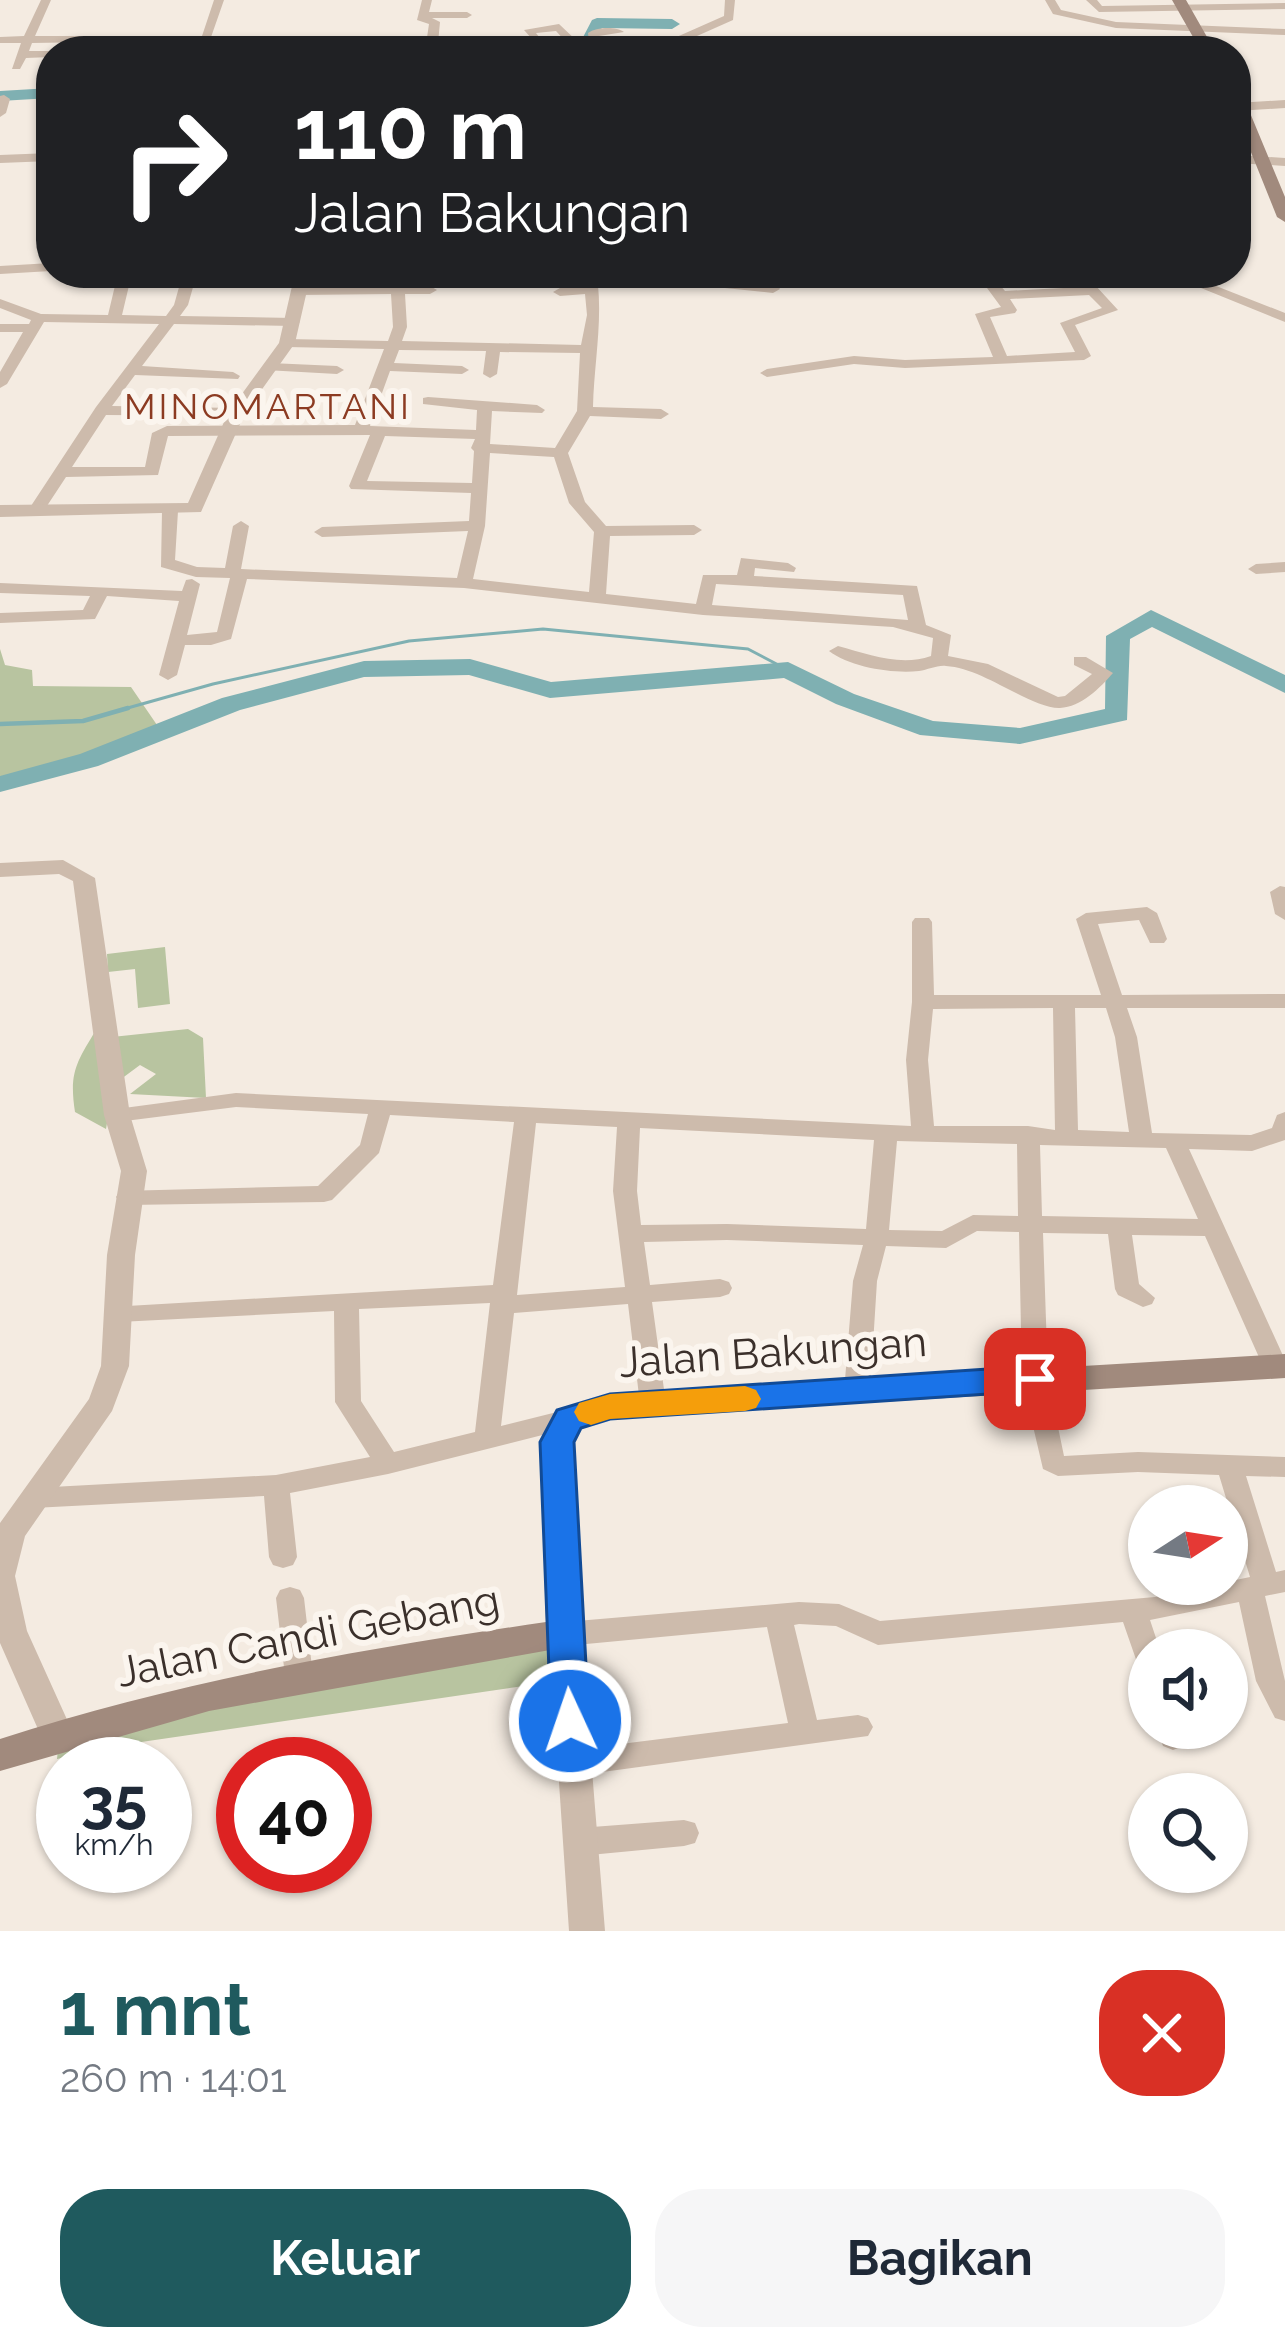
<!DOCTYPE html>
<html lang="id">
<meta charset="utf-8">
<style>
:root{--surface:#fff;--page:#f6f6f7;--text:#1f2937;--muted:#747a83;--accent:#1f5a5e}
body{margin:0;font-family:Raleway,sans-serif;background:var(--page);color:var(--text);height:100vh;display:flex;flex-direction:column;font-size:45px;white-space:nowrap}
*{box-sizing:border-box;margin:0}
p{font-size:39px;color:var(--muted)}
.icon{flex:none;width:66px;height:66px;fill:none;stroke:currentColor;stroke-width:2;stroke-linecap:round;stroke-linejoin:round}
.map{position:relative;height:1931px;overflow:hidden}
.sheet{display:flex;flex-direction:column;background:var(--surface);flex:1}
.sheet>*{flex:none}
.banner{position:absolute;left:36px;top:36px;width:1215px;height:252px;border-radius:48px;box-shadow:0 3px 9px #0004;background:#202124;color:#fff;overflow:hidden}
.needle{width:78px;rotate:78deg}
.fabs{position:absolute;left:1128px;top:1485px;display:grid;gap:24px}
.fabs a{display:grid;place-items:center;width:120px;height:120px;border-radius:50%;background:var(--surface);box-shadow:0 3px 9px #0004;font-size:60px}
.speed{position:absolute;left:36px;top:1737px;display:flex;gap:24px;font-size:60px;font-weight:700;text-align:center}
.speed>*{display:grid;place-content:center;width:156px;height:156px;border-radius:50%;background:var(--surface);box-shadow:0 3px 9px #0004;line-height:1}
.speed small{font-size:30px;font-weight:400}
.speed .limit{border:18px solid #d22;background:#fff;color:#111}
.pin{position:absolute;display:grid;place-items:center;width:102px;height:102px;color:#fff;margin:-51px;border-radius:24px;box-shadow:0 6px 18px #0006}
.me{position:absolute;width:132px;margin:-66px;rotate:357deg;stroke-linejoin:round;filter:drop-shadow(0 0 9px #0008)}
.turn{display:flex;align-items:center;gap:42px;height:252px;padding:0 60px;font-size:54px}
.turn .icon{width:156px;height:156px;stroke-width:2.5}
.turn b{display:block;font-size:84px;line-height:102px}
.round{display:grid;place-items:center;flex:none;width:126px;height:126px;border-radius:48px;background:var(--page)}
.headline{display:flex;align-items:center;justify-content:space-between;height:204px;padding:0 60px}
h1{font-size:72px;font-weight:700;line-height:90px;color:var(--accent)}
.primary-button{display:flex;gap:24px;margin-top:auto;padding:24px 60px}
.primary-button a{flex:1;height:138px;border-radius:48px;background:var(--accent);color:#fff;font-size:48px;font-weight:700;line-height:138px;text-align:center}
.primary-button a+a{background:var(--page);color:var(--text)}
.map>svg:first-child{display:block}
.green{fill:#b8c4a0}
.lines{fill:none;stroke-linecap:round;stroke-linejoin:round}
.stream-far1{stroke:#7fb0b2;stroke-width:3}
.stream{stroke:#7fb0b2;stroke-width:4.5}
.river{fill:#7fb0b2;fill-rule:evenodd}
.minor{fill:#cdbbac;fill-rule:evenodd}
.tertiary{fill:#cdbbac;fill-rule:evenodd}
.secondary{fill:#a18a7d;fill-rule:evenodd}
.route{fill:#1a73e8;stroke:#114b97;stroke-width:3}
.slow{fill:#f59e0b}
.labels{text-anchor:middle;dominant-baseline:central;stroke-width:12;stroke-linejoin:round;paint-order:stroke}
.far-quarter-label{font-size:36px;letter-spacing:3px;fill:#8c3b22;stroke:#fbf5ee}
.near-street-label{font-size:42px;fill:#3b302b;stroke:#fbf5ee}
</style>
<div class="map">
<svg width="1285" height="1931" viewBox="0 0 1285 1931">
<rect width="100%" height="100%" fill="#f4ebe1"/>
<path class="green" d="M0 649 5 665 32 670 33 686 131 687 157 725 87 754 0 778Z
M165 947 170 1004 138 1008 135 969 108 972 107 954Z
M188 1029 203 1038 206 1098 130 1094 156 1074 140 1065 113 1085 112 1037Z
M96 1030 111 1100 106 1129 75 1112C69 1073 76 1063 96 1030Z
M558 1625V1681L107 1747 57 1759 61 1720Z"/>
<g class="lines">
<path class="stream-far1" d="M117 711 213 684 409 641 543 629 748 649 788 670"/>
<path class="stream" d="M0 724 83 721 128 708"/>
<path class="river" d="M597 18 672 19 680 24 672 29 602 28 586 51H500L508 46 580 43 592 20Z
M51 88V98L0 101V91Z
M1151 610 1285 675V693L1152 627 1130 639 1127 720 1020 744 920 735 836 704 784 678 550 698 469 675 364 677 240 710 98 766 0 792V776L80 754 222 698 364 661 470 659 551 682 788 662 854 694 933 721 1020 728 1105 709 1106 636Z"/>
<path class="minor" d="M41 0H51L35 36H95L111 41V51H99L101 45 94 42 32 43 29 51H52L51 57 26 58 20 69H12L21 43H0V37L24 36Z
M214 0H224L210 40 200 42Z
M422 0H432L429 12H467L472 15 467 18H432L440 22 438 43 506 41 512 44 506 47 425 51 429 24 417 20Z
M725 0H735L733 20 670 48H805L811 51H659L665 48 663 43 724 16Z
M1045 0H1055L1061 10 1116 22 1285 29V35L1116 28 1053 14Z
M1086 0H1097L1102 6 1285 3V9L1099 12Z
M559 24 578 42H589L588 33C596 27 616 26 624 32L599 36 603 45 597 48H540L524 30ZM556 31 566 42H543L536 33Z
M379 47 384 51H371Z
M4 95 10 99 6 113 0 117V96Z
M51 153V161L0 163V155Z
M1236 155 1285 158V166L1236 163Z
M51 263V271L0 274V266Z
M118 273H132L122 315 166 316 174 305 183 273H197L188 305 180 316 293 318 300 322 293 326 174 324 142 366 233 372 240 376 238 379 135 375 112 406 237 408 242 410V416L106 415 72 467H145L152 433 167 426 355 425 384 349 287 347 280 343 287 339 388 341 393 327 391 294 299 295 294 294V288L391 286 390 273H404L405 286H430L437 290 430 294H405L407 327 402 341 581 345 587 315 585 294 560 296 553 292 560 288 584 286 586 279C648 265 715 275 778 286L780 289 773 293 725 288 702 280 616 281 598 285C602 325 594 366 593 407L661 409 669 414 661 419 590 416 568 453 585 502 606 526 694 525 702 530 694 535 610 536 606 594 696 604 703 575H737L741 558 788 563 796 568 794 572 755 568 754 576 917 586 926 625 951 635 948 656 988 664 1058 697 1065 696 1092 674 1074 665V657H1086L1113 673C1100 688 1081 707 1060 708 1031 709 984 668 946 666 937 665 928 670 919 671 892 674 850 667 829 651L838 646C868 654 900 667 931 656L933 638 893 627 703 615 464 588 247 579 231 639 211 645H185L177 675 168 680 159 675 179 601 107 596 95 619 0 623V613L83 610 90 596 0 593V583L182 591 186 580 192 579 200 584 187 635 217 632 230 578 196 577 161 567 162 511 170 506 178 511 175 560 197 567 225 568 233 526 241 521 249 526 241 569 457 578 468 531 322 537 314 532 322 527 469 521 471 493 351 489 349 486 370 435 168 436 158 475 66 477 41 515H29L27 512 96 407 159 324 44 322 7 384 0 388V372L23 332H0V324H29L31 320 0 308V299L41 314 108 315ZM399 350 486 351 483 374 490 378 497 374 500 352 580 353 577 411 555 448 490 444 492 411 542 413 545 410 537 405 428 397 423 398V404L477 410 476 430 370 426 390 371 462 374 469 370 462 366 394 363ZM385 436 475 439 471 448 474 451 472 483 367 481ZM490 453 554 457 569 503 594 532 589 592 473 579 485 526ZM716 584 903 595 908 620 712 605Z
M775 273H789V277L777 280Z
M834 273H920L902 283 841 282 836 281Z
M976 273H990L1005 291 1082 287 1069 273H1084L1118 310 1075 325 1091 356 1084 360 905 368 854 364 767 377 760 373 767 369 854 356 905 360 993 357 975 314 1001 307ZM1089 295 1102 308 1060 323 1075 352 1007 356 990 317 1015 313 1017 310 1010 299Z
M1164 273H1183L1285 313V322Z
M270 363 337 366 344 370 337 374 265 370 263 367Z
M1285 562V572L1256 574 1248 569 1256 564Z
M1280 886 1285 887V920L1275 914 1270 892Z
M1147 907 1157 913 1167 939 1164 943H1150L1139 920 1098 924 1122 995 1285 994V1008H1127L1137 1037 1152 1133 1251 1135 1272 1128 1277 1115 1285 1112V1140L1252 1151 1189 1149 1285 1360V1371L1275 1375 1266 1373 1205 1236 1132 1235 1139 1284 1155 1298 1152 1304 1143 1307 1118 1295 1115 1289 1108 1234 1043 1233 1048 1379 1064 1456 1138 1452 1285 1457V1477L1246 1476 1276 1572 1285 1570V1592L1265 1596 1285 1681V1721L1275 1718 1256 1681 1239 1602 1150 1620 1160 1650H1149V1672L1139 1668 1123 1622 878 1645 836 1626 799 1624 794 1625 817 1720 858 1715 868 1718 873 1727 868 1736 573 1776 563 1772 558 1763 563 1754 573 1750 788 1723 767 1627 565 1646 555 1642 551 1634 555 1626 565 1622 799 1602 839 1604 880 1621 1155 1597 1250 1577 1219 1475 1138 1472 1058 1476 1043 1469 1022 1379 1019 1232 977 1231 946 1248 886 1246 877 1281 870 1392 866 1399 857 1402 848 1399 844 1392 853 1281 863 1245 727 1240 644 1242 650 1285 720 1279 729 1282 732 1288 729 1294 720 1297 652 1302 666 1404 662 1411 653 1414 644 1411 640 1404 628 1304 514 1313 501 1426 569 1409 578 1412 582 1419 578 1426 388 1474 290 1493 297 1557 293 1565 283 1568 273 1565 269 1557 264 1496 33 1508 24 1505 20 1498 24 1491 33 1488 276 1475 370 1457 335 1402 334 1311 119 1322 110 1319 107 1313 110 1307 493 1285 514 1122 390 1115 379 1153 332 1200 324 1202 128 1205 120 1203 116 1197 120 1191 318 1186 360 1145 368 1114 236 1107 117 1122 109 1120 106 1115 109 1110 236 1093 911 1126 906 1060 912 1002V922L915 918H929L932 922 934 995H1101L1076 919 1086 913ZM1053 1008 1055 1130 1028 1126H934L928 1060 933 1009ZM1075 1008H1106L1115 1037 1129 1132 1078 1130ZM536 1123 617 1127 613 1191 625 1287 517 1295ZM640 1128 874 1140 866 1229 727 1224 641 1225 637 1191ZM897 1141 1017 1144 1018 1216 973 1215 942 1231 889 1230ZM1040 1145 1166 1148 1198 1219 1042 1216ZM490 1303 475 1432 394 1452 361 1401 359 1309Z
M290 1587 300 1590 304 1598 313 1676 309 1685 299 1688 289 1685 285 1676 276 1598 280 1590Z
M1156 1728H1186L1188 1737 1183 1746 1173 1750 1163 1746Z
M684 1820 695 1823 699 1833 695 1843 684 1846 579 1856 568 1852 564 1842 568 1832 579 1828Z"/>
<path class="tertiary" d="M1285 100V108L1236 111V103Z
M295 273H311L295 343 245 413 201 512 0 517V505L188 503 228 413 279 343Z
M63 860 95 878 130 1115 147 1171 135 1255 129 1366 112 1411 25 1536 15 1576 27 1631 74 1735 69 1745 57 1749 45 1745 0 1643V1523L89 1399 101 1366 107 1255 121 1171 104 1115 73 881 59 874 0 877V863Z
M565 1621 576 1625 581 1634 605 1931H569L549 1634 554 1625Z"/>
<path class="secondary" d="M1172 0H1186L1215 51H1201Z
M1236 92 1243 96 1285 197V222L1277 217 1236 115Z
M1285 1354V1378L610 1418 581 1428 574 1442 583 1634 578 1645 209 1711 0 1771V1739C179 1681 361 1649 546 1622L540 1442 557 1410 610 1394Z"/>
</g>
<path class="route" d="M1035 1366 1047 1370 1052 1379 1047 1388 1035 1391 610 1419 581 1428 574 1442 589 1721 583 1732 570 1737 557 1732 551 1721 540 1442 557 1410 610 1394Z"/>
<path class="slow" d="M745 1386 756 1390 761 1399 756 1408 745 1411 610 1419 591 1425 579 1421 574 1412 579 1403 610 1394Z"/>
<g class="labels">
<g class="far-quarter-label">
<text x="268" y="406">MINOMARTANI</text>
</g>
<g class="near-street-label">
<text transform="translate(773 1352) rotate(-4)">Jalan Bakungan</text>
<text transform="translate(308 1636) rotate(-11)">Jalan Candi Gebang</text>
</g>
</g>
</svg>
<div class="fabs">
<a><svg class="needle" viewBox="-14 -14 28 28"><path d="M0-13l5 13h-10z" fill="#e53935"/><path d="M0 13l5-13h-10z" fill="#747a83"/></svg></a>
<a><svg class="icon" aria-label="sound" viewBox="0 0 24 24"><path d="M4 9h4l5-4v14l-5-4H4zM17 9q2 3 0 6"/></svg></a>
<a><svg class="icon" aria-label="search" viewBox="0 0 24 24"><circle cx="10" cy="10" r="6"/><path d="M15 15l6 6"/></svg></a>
</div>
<div class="speed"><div>35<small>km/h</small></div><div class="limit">40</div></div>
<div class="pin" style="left:1035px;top:1379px;background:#d93025"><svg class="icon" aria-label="arrive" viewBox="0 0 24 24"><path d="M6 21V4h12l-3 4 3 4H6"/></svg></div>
<svg class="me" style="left:570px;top:1721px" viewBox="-20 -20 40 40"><circle r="17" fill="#1a73e8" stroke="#fff" stroke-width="3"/><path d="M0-11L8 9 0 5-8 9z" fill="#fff"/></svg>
<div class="banner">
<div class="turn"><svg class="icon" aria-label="right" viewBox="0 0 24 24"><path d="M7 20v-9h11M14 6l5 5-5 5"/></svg><div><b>110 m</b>Jalan Bakungan</div></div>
</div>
</div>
<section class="sheet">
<div class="headline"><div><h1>1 mnt</h1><p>260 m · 14:01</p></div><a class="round" style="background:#d93025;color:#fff"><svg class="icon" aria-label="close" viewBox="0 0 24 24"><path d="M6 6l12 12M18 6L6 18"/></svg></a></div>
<div class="primary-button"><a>Keluar</a><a>Bagikan</a></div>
</section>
